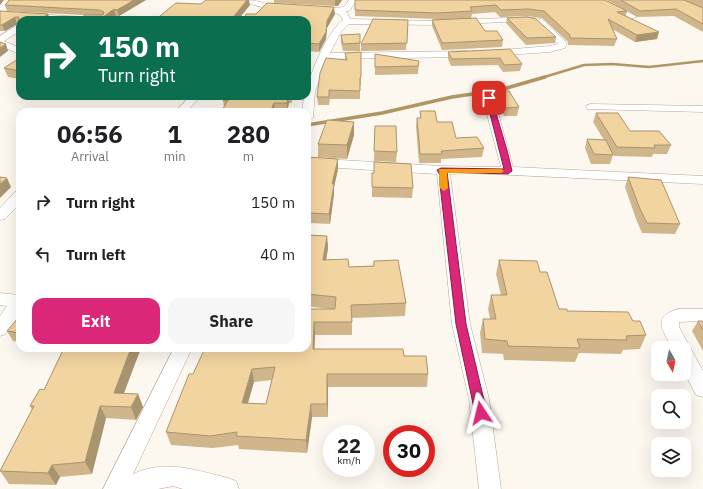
<!DOCTYPE html>
<style>
:root{--surface:#fff;--page:#f6f6f6;--text:#202124;--muted:#757577;--accent:#db2777}
body{margin:0;font-family:"IBM Plex Sans",sans-serif;background:var(--page);color:var(--text);height:100vh;display:flex;flex-direction:column;font-size:15px;white-space:nowrap}
*{box-sizing:border-box;margin:0}
p{font-size:13px;color:var(--muted)}
.icon{flex:none;width:22px;height:22px;fill:none;stroke:currentColor;stroke-width:2;stroke-linecap:round;stroke-linejoin:round}
.map{position:relative;flex:1;overflow:hidden}
.details{position:absolute;left:16px;top:108px;width:295px;height:244px;display:flex;flex-direction:column;background:var(--surface);border-radius:12px;box-shadow:0 4px 16px #0002}
.details>*{flex:none}
.top-card{position:absolute;left:16px;top:16px;width:295px;height:84px;border-radius:12px;box-shadow:0 4px 16px #0002;background:#0b6e4f;color:#fff;overflow:hidden}
.needle{width:26px;rotate:171deg}
.fabs{position:absolute;left:651px;top:341px;display:grid;gap:8px}
.fabs a{display:grid;place-items:center;width:40px;height:40px;border-radius:8px;background:var(--surface);box-shadow:0 4px 16px #0002;font-size:20px}
.speed{position:absolute;left:323px;top:425px;display:flex;gap:8px;font-size:20px;font-weight:700;text-align:center}
.speed>*{display:grid;place-content:center;width:52px;height:52px;border-radius:50%;background:var(--surface);box-shadow:0 4px 16px #0002;line-height:1}
.speed small{font-size:10px;font-weight:400}
.speed .limit{border:6px solid #d22;background:#fff;color:#111}
.pin{position:absolute;display:grid;place-items:center;width:34px;height:34px;color:#fff;margin:-17px;border-radius:8px;box-shadow:0 2px 6px #0006}
.me{position:absolute;width:44px;margin:-22px;rotate:350deg;stroke-linejoin:round;filter:drop-shadow(0 0 3px #0008)}
.turn{display:flex;align-items:center;gap:14px;height:84px;padding:0 16px;font-size:18px}
.turn .icon{width:52px;height:52px;stroke-width:2.5}
.turn b{display:block;font-size:28px;line-height:34px}
.eta{display:flex;justify-content:space-evenly;align-items:center;height:68px;text-align:center}
.eta b{font-size:24px;font-weight:700;line-height:28px}
.button{display:flex;gap:8px;margin-top:auto;padding:8px 16px}
.button a{flex:1;height:46px;border-radius:12px;background:var(--accent);color:#fff;font-size:16px;font-weight:700;line-height:46px;text-align:center}
.button a+a{background:var(--page);color:var(--text)}
ul{padding:0;list-style:none}
li{display:flex;align-items:center;gap:12px;height:52px;padding:0 16px}
li div{flex:1}
li b{display:block;font-size:15px}
li em{font-style:normal}
.map>svg:first-child{display:block}
.lines{fill:none;stroke-linecap:round;stroke-linejoin:round}
.stream-far1{stroke:#b19563;stroke-width:2.5}
.stream{stroke:#b19563;stroke-width:3.5}
.street-casing{stroke:#b4a792;stroke-width:1}
.street{fill:#fff;fill-rule:evenodd}
.wall{fill:#d0b68a;fill-rule:evenodd}
.shaded-wall{fill:#a99470}
.building{fill:#f2d4a0;stroke:#a99470;fill-rule:evenodd}
.route{fill:#db2777;stroke:#8e194d}
.slow{fill:#f59e0b}
</style>
<div class="map">
<svg width="703" height="489" viewBox="0 0 703 489">
<rect width="100%" height="100%" fill="#fdf8ef"/>
<g class="lines">
<path class="stream-far1" d="M541 78 584 65 612 64 649 67 703 61"/>
<path class="stream" d="M307 125 382 113 452 97 500 90 545 77"/>
<g class="street-casing">
<path id="street" d="M241 0C251 0 258 1 267 4 274 6 283 2 289 7 282 13 248 5 241 0Z
M349 0H357L349 11H346L350 19 437 21 527 17 542 19 567 43 565 48 550 52 493 56 490 55V51L550 46 558 44 536 23 527 21 437 25 349 24 341 32 330 53 467 51 472 54 467 57 328 59 315 91 313 118 307 121V112H302L304 96H307C307 77 327 32 343 20L340 15 329 10 333 8 344 7Z
M594 0H604L637 17 630 19Z
M0 12 101 18 105 20H60L0 16Z
M17 25H20V31L4 41 20 48V54L0 46V36Z
M489 95 494 98 513 167 703 176V184L469 173 450 174 470 324 489 399 501 489H479L469 399 452 324 437 174 307 166V158L441 166 501 167 485 107 484 98Z
M190 96H201L186 112H175Z
M591 104 703 106V112L587 109 586 107 587 105Z
M20 191V203L5 219 0 220V208L15 192Z
M0 293 20 295V314L6 334 0 336V316L7 306 0 305Z
M678 309H703V321L679 322V327L703 371V397L696 395 684 372V348H672C663 330 651 317 678 309Z
M174 348H192L133 474C166 459 194 470 228 478L236 481 239 489H183L173 486 158 489H103Z"/>
</g>
<use href="#street" class="street"/>
</g>
<path class="wall" d="M9 0H146L119 16 84 15 7 11 5 5 8 2Z
M274 0H342L338 6H335L274 3Z
M355 0H605L627 11 626 16 657 39 635 42 612 29 617 39 614 46 568 45V42L542 18 527 16 500 17 495 12 472 14 471 18 485 31 503 40 502 47 442 50 432 26V20L437 19 355 16Z
M607 0H703V32L674 16 638 17Z
M0 11 48 14 50 20H20V30L18 26V24H17L5 31H0Z
M335 14 327 28 326 39 319 52 307 51V53V20Z
M507 18 556 37 555 43 526 45 506 23Z
M408 20 406 50 361 51V44Z
M341 35 360 43V51H343L341 42Z
M510 49 522 64 520 71 503 72 498 65 451 66 448 59V52Z
M345 53 361 77V85H360V99H330L329 105H318L317 97 345 60Z
M375 54 419 61 418 74 375 75Z
M20 60V79L8 77 4 68Z
M498 91 519 107 517 116H504L496 100Z
M225 96H292V103H289L287 112H221L224 108 223 100Z
M420 111 437 122 456 138 484 148 482 157 441 159V163H419L416 126 417 118H420Z
M596 113 630 131 671 145 667 154H653L652 157 614 156 612 152 613 155 610 164H591L585 148 587 139 604 140 593 122Z
M354 122V135L347 159 318 157V144Z
M375 126 397 152 396 162 374 161Z
M307 157 338 159V169L334 187V194L330 224 310 223V226H307Z
M372 173 413 188 412 198 372 197Z
M628 177 680 224 675 234 642 233 636 219 625 187Z
M307 235 327 236 328 248 326 260 349 267 373 266 374 261 406 303 405 316 352 318V335H315L314 349 404 356 428 374 427 387H328V417H312L307 453 239 449 238 445 213 448 171 445 166 432 193 374 307 309H329L307 306ZM272 380 266 404 248 403 254 382Z
M499 260 540 272 559 309 567 311 633 321 646 335 640 349 623 350 621 354 579 353 575 362 504 360 503 354 482 353 480 333 483 319H490L488 309 491 295H501L496 274Z
M20 316V342L13 341 7 331Z
M698 321H703V351L692 331Z
M64 348H141L124 393 138 394 143 407 136 420 106 418 92 474 60 477 56 485 9 484 0 471 32 410 30 406 44 390Z"/>
<path class="shaded-wall" d="M0 0H4L0 5Z
M134 0H146L119 16 117 10Z
M247 0H249L250 5 238 20H231Z
M335 0H342L338 6H335Z
M334 7 335 14 327 28 326 39 319 52V44L327 21Z
M114 9 116 16 110 20H99Z
M48 14 50 20H40Z
M15 17 17 24 5 31 2 25Z
M659 32 657 39 635 42 637 35Z
M6 44 8 51 0 57V48Z
M288 96 289 103 287 112V103Z
M274 103 275 112H270Z
M354 122V135L347 159V145Z
M338 159V169L334 187V194L330 224 329 214 332 184Z
M7 178 11 187 0 198V184Z
M310 213V226L309 215Z
M327 236 328 248 324 273 323 260Z
M314 322 315 335 314 362 313 349Z
M131 348H141L119 406 114 393Z
M252 369 254 382 244 416 242 403Z
M327 374 328 387V417L327 404Z
M138 394 143 407 136 420 131 407Z
M311 404 312 417 307 453 306 440Z
M100 406 106 418 92 474 85 462Z
M52 465 60 477 56 485 48 473Z"/>
<path class="building" d="M9 0H134L117 10 114 9 99 20H78L85 15H103L104 12 99 10 5 5 8 2Z
M206 0H247L231 20H155L176 3 201 4Z
M355 0H605L627 11 617 12 659 32 637 35 608 19 617 39 570 38V35L544 11 528 9 501 10 496 5 470 7 472 11 438 13 355 10Z
M621 0H684L703 8V24L676 9 640 11Z
M267 3 334 7 327 21 326 32 319 44 307 43V20H244L246 14H256Z
M0 11 48 14 40 20H20V26H18L19 17H15L2 25H0Z
M528 17 536 19 556 37 527 38 507 18Z
M476 18 485 31H497L503 40 442 43 432 20Z
M373 19 408 20 407 43 361 44Z
M360 34V43L343 44 341 35Z
M0 42 6 44 0 48Z
M510 49 522 64 504 65 500 58 452 59 448 52Z
M361 52V77H360V91L329 90V97H317L320 73 326 58 347 60 345 53Z
M375 54 419 61 418 66 375 67Z
M18 59 20 60V71L4 68Z
M498 91H509L519 107 506 108Z
M225 96H288L287 103H274L270 112H221L228 100H223Z
M420 111H435L437 122H452L456 138 477 137 484 148 441 151 442 154H420L417 118H421Z
M596 113H618L630 131H659L671 145H654L655 148 617 147Z
M327 120 354 122 347 145 318 144Z
M375 126H396L397 152 374 151Z
M587 139 606 140 613 155 594 154Z
M307 157 338 159 332 184H334L329 214 310 213 309 215H307Z
M374 162 411 164 413 188 372 187V173H374Z
M0 177 7 178 0 184Z
M628 177 661 180 680 224 647 223 640 209Z
M307 235 327 236 323 260 348 259 349 267 374 266V261L398 260 406 303 351 305 352 322H314L313 349H403L404 356H426L428 374H327V404H311L306 440 236 436 237 432 210 436 166 432 189 374H193L205 348H307V309H335L336 297 307 294ZM275 367 266 404 242 403 252 369Z
M499 260 537 261 540 272H547L559 309H567V311L628 312 633 321H640L646 335 626 336 627 340 577 339 580 348 508 346 507 341 485 339 483 319H496L491 295H507Z
M20 316V333L7 331Z
M698 321H703V330Z
M64 348H131L114 393 138 394 131 407 100 406 85 462 52 465 48 473 0 471 34 406H30L40 389 44 390Z"/>
<path class="route" d="M489 96 492 98C498 123 507 146 512 171L508 174 447 172 466 324 487 413 485 417 481 419 477 417 475 413 456 324 440 185V175L437 170 441 168 504 169 486 98Z"/>
<path class="slow" d="M439 169H501L504 171 501 173H447L448 188 444 191 440 188Z"/>
</svg>
<div class="fabs">
<a><svg class="needle" viewBox="-14 -14 28 28"><path d="M0-13l5 13h-10z" fill="#e53935"/><path d="M0 13l5-13h-10z" fill="#757577"/></svg></a>
<a><svg class="icon" aria-label="search" viewBox="0 0 24 24"><circle cx="10" cy="10" r="6"/><path d="M15 15l6 6"/></svg></a>
<a><svg class="icon" aria-label="layers" viewBox="0 0 24 24"><path d="M12 4l9 5-9 5-9-5zM3 14l9 5 9-5"/></svg></a>
</div>
<div class="speed"><div>22<small>km/h</small></div><div class="limit">30</div></div>
<div class="pin" style="left:489px;top:98px;background:#d93025"><svg class="icon" aria-label="arrive" viewBox="0 0 24 24"><path d="M6 21V4h12l-3 4 3 4H6"/></svg></div>
<svg class="me" style="left:481px;top:413px" viewBox="-20 -20 40 40"><path d="M0-17L14 15 0 8-14 15z" fill="#db2777" stroke="#fff" stroke-width="4"/></svg>
<div class="top-card">
<div class="turn"><svg class="icon" aria-label="right" viewBox="0 0 24 24"><path d="M7 20v-9h11M14 6l5 5-5 5"/></svg><div><b>150 m</b>Turn right</div></div>
</div>
<section class="details">
<div class="eta">
<div><b>06:56</b><p>Arrival</p></div>
<div><b>1</b><p>min</p></div>
<div><b>280</b><p>m</p></div>
</div>
<ul>
<li><svg class="icon" aria-label="right" viewBox="0 0 24 24"><path d="M7 20v-9h11M14 6l5 5-5 5"/></svg><div><b>Turn right</b></div><em>150 m</em></li>
<li><svg class="icon" aria-label="left" viewBox="0 0 24 24"><path d="M17 20v-9H6M10 6l-5 5 5 5"/></svg><div><b>Turn left</b></div><em>40 m</em></li>
</ul>
<div class="button"><a>Exit</a><a>Share</a></div>
</section>
</div>
